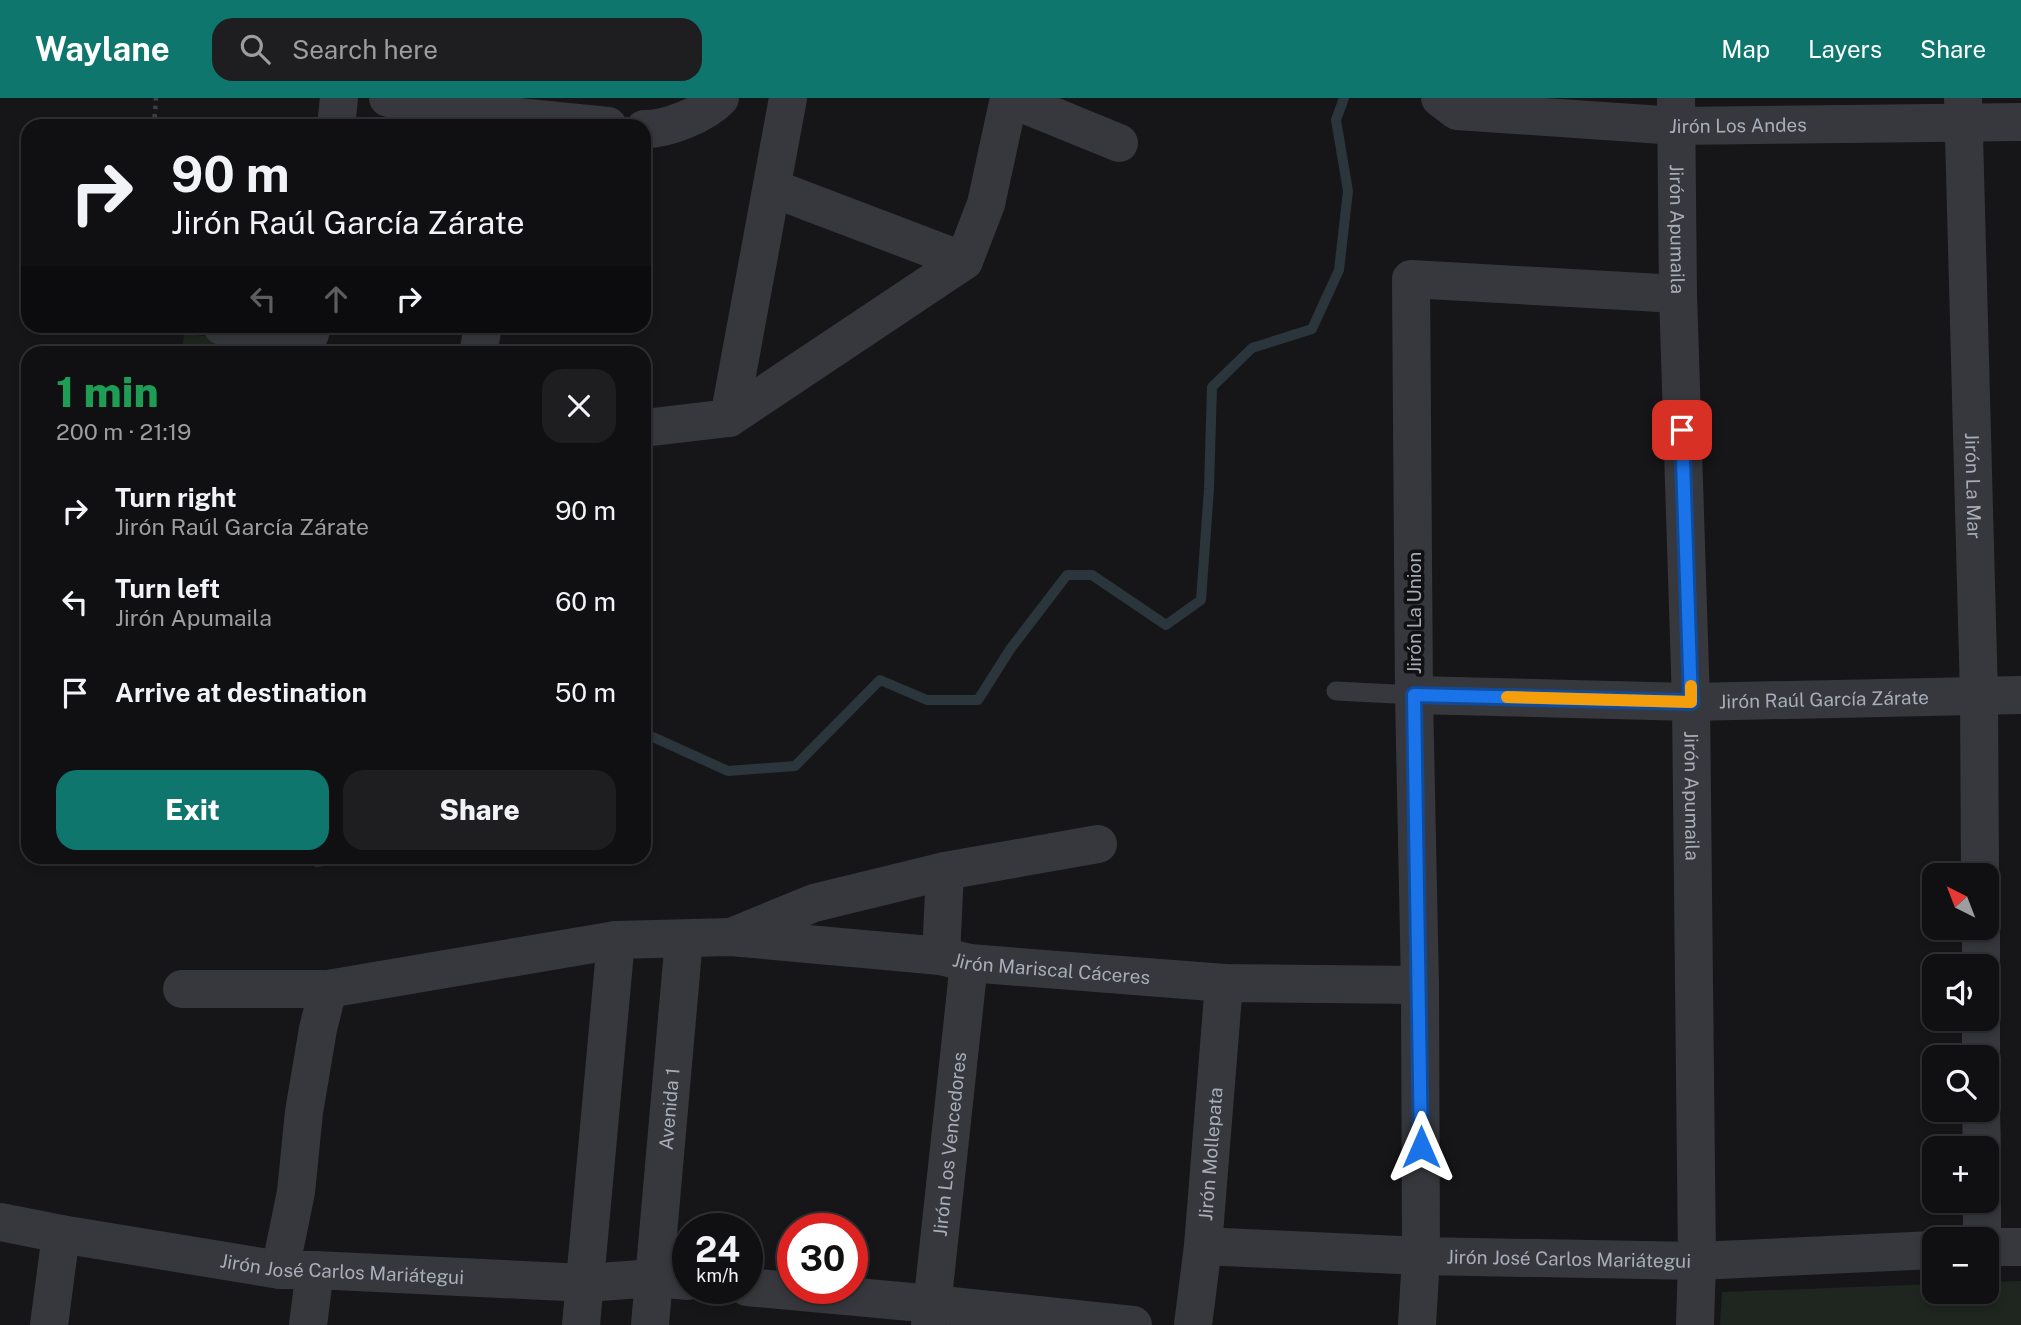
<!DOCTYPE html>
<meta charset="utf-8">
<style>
:root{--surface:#101012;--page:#1e1e20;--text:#f1f3f6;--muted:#9c9d9f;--line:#303032;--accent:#0f766e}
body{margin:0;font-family:"Public Sans",sans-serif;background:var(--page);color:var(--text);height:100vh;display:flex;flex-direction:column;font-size:26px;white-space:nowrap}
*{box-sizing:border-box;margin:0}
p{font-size:23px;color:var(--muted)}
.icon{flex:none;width:38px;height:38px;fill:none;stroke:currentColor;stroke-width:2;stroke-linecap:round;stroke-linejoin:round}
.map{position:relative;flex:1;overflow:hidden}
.details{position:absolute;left:21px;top:248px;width:630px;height:518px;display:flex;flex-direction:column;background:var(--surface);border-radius:21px;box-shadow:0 4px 10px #0003,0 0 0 2px var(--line)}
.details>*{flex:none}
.banner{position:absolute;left:21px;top:21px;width:630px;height:214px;border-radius:21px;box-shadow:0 4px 10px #0003,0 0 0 2px var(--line);background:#101012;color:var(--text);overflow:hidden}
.needle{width:46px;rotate:318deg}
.controls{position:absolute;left:1922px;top:765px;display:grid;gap:14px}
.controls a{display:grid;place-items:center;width:77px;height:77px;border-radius:14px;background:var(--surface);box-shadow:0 4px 10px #0003,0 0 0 2px var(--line);font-size:35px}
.speed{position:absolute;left:672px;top:1115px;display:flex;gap:14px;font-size:35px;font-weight:700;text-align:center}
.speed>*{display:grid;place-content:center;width:91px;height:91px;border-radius:50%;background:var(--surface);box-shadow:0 4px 10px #0003,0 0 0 2px var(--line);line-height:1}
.speed small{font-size:18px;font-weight:400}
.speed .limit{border:10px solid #d22;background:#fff;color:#111}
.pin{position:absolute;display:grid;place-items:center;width:60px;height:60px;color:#fff;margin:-30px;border-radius:14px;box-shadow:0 4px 10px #0006}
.me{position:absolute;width:77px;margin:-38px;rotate:0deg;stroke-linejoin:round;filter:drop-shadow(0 0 5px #0008)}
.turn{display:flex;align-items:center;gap:24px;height:147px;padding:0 35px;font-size:32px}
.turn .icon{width:91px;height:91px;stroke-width:2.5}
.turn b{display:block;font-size:49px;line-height:60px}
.lanes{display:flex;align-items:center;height:66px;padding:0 35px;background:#0003;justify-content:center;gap:35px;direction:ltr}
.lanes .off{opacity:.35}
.round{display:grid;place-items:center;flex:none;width:74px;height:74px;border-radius:21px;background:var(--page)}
.summary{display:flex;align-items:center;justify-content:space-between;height:119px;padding:0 35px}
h1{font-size:42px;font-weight:800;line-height:52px;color:#1e9e55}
.cta{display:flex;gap:14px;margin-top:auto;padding:14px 35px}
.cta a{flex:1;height:80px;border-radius:21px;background:var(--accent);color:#fff;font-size:28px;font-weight:800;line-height:80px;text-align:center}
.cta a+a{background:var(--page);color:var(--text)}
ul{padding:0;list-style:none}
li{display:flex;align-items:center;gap:21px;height:91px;padding:0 35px}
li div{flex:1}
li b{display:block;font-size:26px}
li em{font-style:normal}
header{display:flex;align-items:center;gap:42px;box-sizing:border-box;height:98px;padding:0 35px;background:var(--accent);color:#fff}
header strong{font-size:33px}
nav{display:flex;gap:38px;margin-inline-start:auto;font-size:24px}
.search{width:490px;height:63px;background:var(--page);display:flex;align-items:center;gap:18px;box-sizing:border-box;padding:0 24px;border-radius:21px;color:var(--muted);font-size:26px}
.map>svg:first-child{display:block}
.green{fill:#1e261f}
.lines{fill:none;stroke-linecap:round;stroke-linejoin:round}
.stream{stroke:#2b353c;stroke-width:10}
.path{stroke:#3d3f44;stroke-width:4.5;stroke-dasharray:3.5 5;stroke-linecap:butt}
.service{stroke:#37383d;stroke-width:19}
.minor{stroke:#37383d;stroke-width:38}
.tertiary{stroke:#37383d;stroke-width:38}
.route-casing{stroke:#114b97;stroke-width:18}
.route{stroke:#1a73e8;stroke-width:12}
.slow{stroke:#f59e0b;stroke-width:12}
.labels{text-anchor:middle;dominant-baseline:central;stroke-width:7;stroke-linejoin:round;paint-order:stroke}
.street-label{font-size:19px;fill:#a7adb8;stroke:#111113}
</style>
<header>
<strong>Waylane</strong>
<div class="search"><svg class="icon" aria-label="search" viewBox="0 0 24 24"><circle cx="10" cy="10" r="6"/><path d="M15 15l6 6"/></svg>Search here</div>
<nav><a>Map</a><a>Layers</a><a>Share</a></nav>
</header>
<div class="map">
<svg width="2021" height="1227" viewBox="0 0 2021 1227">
<rect width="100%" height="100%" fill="#161618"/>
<path class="green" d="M184 236 286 245 285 255 182 256Z
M2021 1183V1227H1720L1722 1194 1934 1186V1194H1986V1184Z"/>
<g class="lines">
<path class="stream" d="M644 635 728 673 795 668 880 582 927 602H978L1011 550 1067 477H1092L1166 527 1201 502 1209 391 1212 289 1252 250 1312 231 1339 172 1348 93 1336 22 1344 0
M305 760 317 764 343 760"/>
<path class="path" d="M154 28 156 0"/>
<path class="service" d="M1336 593 1414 597"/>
<g class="minor">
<path d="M1009 0 1119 45"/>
<path id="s1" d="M1440 0 1457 13 1677 28 2021 24"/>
<path id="s2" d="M1963 0 1979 598 1980 777"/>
<path d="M336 28 339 0"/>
<path d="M772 90 964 163"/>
<path d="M222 228 310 236"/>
<path d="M478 256 483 228"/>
<path d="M729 320 788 0"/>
<path d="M644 330 729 320 964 163 986 106 1009 0"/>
<path id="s3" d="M1414 597 1691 604 2021 597"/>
<path d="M1981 830V868"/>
<path d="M736 837 814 805 945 773"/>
<path d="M941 858 945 773 1098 746"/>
<path d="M182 891H328"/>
<path d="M1981 920V959"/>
<path d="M1981 1012 1982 1050"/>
<path d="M1982 1102V1141"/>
<path id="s4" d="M0 1124 61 1136 280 1172H315L586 1185 654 1180 688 1183"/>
<path id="s5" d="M1203 1148 1421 1158 1697 1163 1934 1152"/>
<path d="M1986 1149H2021"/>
<path id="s6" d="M280 1172 296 1094 304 1014 318 931 328 891 616 842 731 839 941 858 969 865 1224 885 1420 887"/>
<path d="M747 1189 933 1206 1133 1227"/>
<path d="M49 1227 61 1136"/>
<path d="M308 1227 315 1172"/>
<path d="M581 1227 616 842"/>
<path id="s7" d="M650 1227 684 841"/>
<path id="s8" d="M930 1227 969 865"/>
<path id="s9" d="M1193 1227 1203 1148 1224 885"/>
<path d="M1417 1227 1421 1158 1420 887 1414 597 1411 181 1678 196"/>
</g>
<g class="tertiary">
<path d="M388 0 518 19 608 28"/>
<path id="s10" d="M1676 0 1678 196 1691 604 1697 1163 1695 1227"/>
<path d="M644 31C666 32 705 16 720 0"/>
</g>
</g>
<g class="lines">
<g class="route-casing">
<path id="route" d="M1421 1049 1414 597 1691 604 1682 332"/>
</g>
<use href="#route" class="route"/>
<path class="slow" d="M1507 599 1691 604V588"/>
</g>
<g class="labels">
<g class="street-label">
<text stroke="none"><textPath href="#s1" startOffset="303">Jirón Los Andes</textPath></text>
<text stroke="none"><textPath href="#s10" startOffset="131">Jirón Apumaila</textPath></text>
<text stroke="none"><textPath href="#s2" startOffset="388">Jirón La Mar</textPath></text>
<text transform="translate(1414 515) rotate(-90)">Jirón La Union</text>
<text stroke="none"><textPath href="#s3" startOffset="410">Jirón Raúl García Zárate</textPath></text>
<text stroke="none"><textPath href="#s10" startOffset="698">Jirón Apumaila</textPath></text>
<text stroke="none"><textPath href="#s6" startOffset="1015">Jirón Mariscal Cáceres</textPath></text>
<text stroke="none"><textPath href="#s7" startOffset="217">Avenida 1</textPath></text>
<text stroke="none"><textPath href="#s8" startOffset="182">Jirón Los Vencedores</textPath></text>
<text stroke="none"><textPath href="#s9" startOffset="172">Jirón Mollepata</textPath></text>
<text stroke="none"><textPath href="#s5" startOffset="366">Jirón José Carlos Mariátegui</textPath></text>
<text stroke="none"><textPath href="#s4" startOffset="346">Jirón José Carlos Mariátegui</textPath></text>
</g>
</g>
</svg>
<div class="controls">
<a><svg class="needle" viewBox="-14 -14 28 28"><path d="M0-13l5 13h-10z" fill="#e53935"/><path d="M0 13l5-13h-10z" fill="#9c9d9f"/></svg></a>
<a><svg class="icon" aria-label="sound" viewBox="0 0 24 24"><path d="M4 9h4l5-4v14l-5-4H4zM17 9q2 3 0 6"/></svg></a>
<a><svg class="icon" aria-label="search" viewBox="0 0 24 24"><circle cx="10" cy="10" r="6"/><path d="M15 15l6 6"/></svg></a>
<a>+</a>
<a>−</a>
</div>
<div class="speed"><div>24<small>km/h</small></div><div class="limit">30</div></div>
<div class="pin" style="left:1682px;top:332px;background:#d93025"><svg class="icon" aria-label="arrive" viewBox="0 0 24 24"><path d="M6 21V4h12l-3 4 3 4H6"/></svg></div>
<svg class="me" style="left:1421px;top:1049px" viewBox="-20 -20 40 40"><path d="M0-17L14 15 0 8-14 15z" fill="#1a73e8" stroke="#fff" stroke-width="4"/></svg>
<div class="banner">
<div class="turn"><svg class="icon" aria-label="right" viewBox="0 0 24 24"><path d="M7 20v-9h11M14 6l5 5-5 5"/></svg><div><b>90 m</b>Jirón Raúl García Zárate</div></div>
<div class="lanes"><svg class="icon off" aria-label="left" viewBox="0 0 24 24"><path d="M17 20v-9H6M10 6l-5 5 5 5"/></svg><svg class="icon off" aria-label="ahead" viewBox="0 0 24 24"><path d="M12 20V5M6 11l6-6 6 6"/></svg><svg class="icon" aria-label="right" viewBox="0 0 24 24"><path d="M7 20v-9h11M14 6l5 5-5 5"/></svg></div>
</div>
<section class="details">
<div class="summary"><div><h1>1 min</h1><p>200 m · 21:19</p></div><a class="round"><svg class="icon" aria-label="close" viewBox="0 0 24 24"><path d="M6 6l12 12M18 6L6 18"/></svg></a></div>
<ul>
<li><svg class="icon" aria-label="right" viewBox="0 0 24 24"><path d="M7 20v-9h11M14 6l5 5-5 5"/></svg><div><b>Turn right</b><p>Jirón Raúl García Zárate</p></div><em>90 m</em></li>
<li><svg class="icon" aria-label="left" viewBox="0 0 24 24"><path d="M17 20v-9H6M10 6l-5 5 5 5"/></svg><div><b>Turn left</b><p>Jirón Apumaila</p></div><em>60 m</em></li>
<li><svg class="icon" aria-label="arrive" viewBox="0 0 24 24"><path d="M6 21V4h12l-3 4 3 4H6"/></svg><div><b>Arrive at destination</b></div><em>50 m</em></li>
</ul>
<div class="cta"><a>Exit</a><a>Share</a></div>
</section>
</div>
